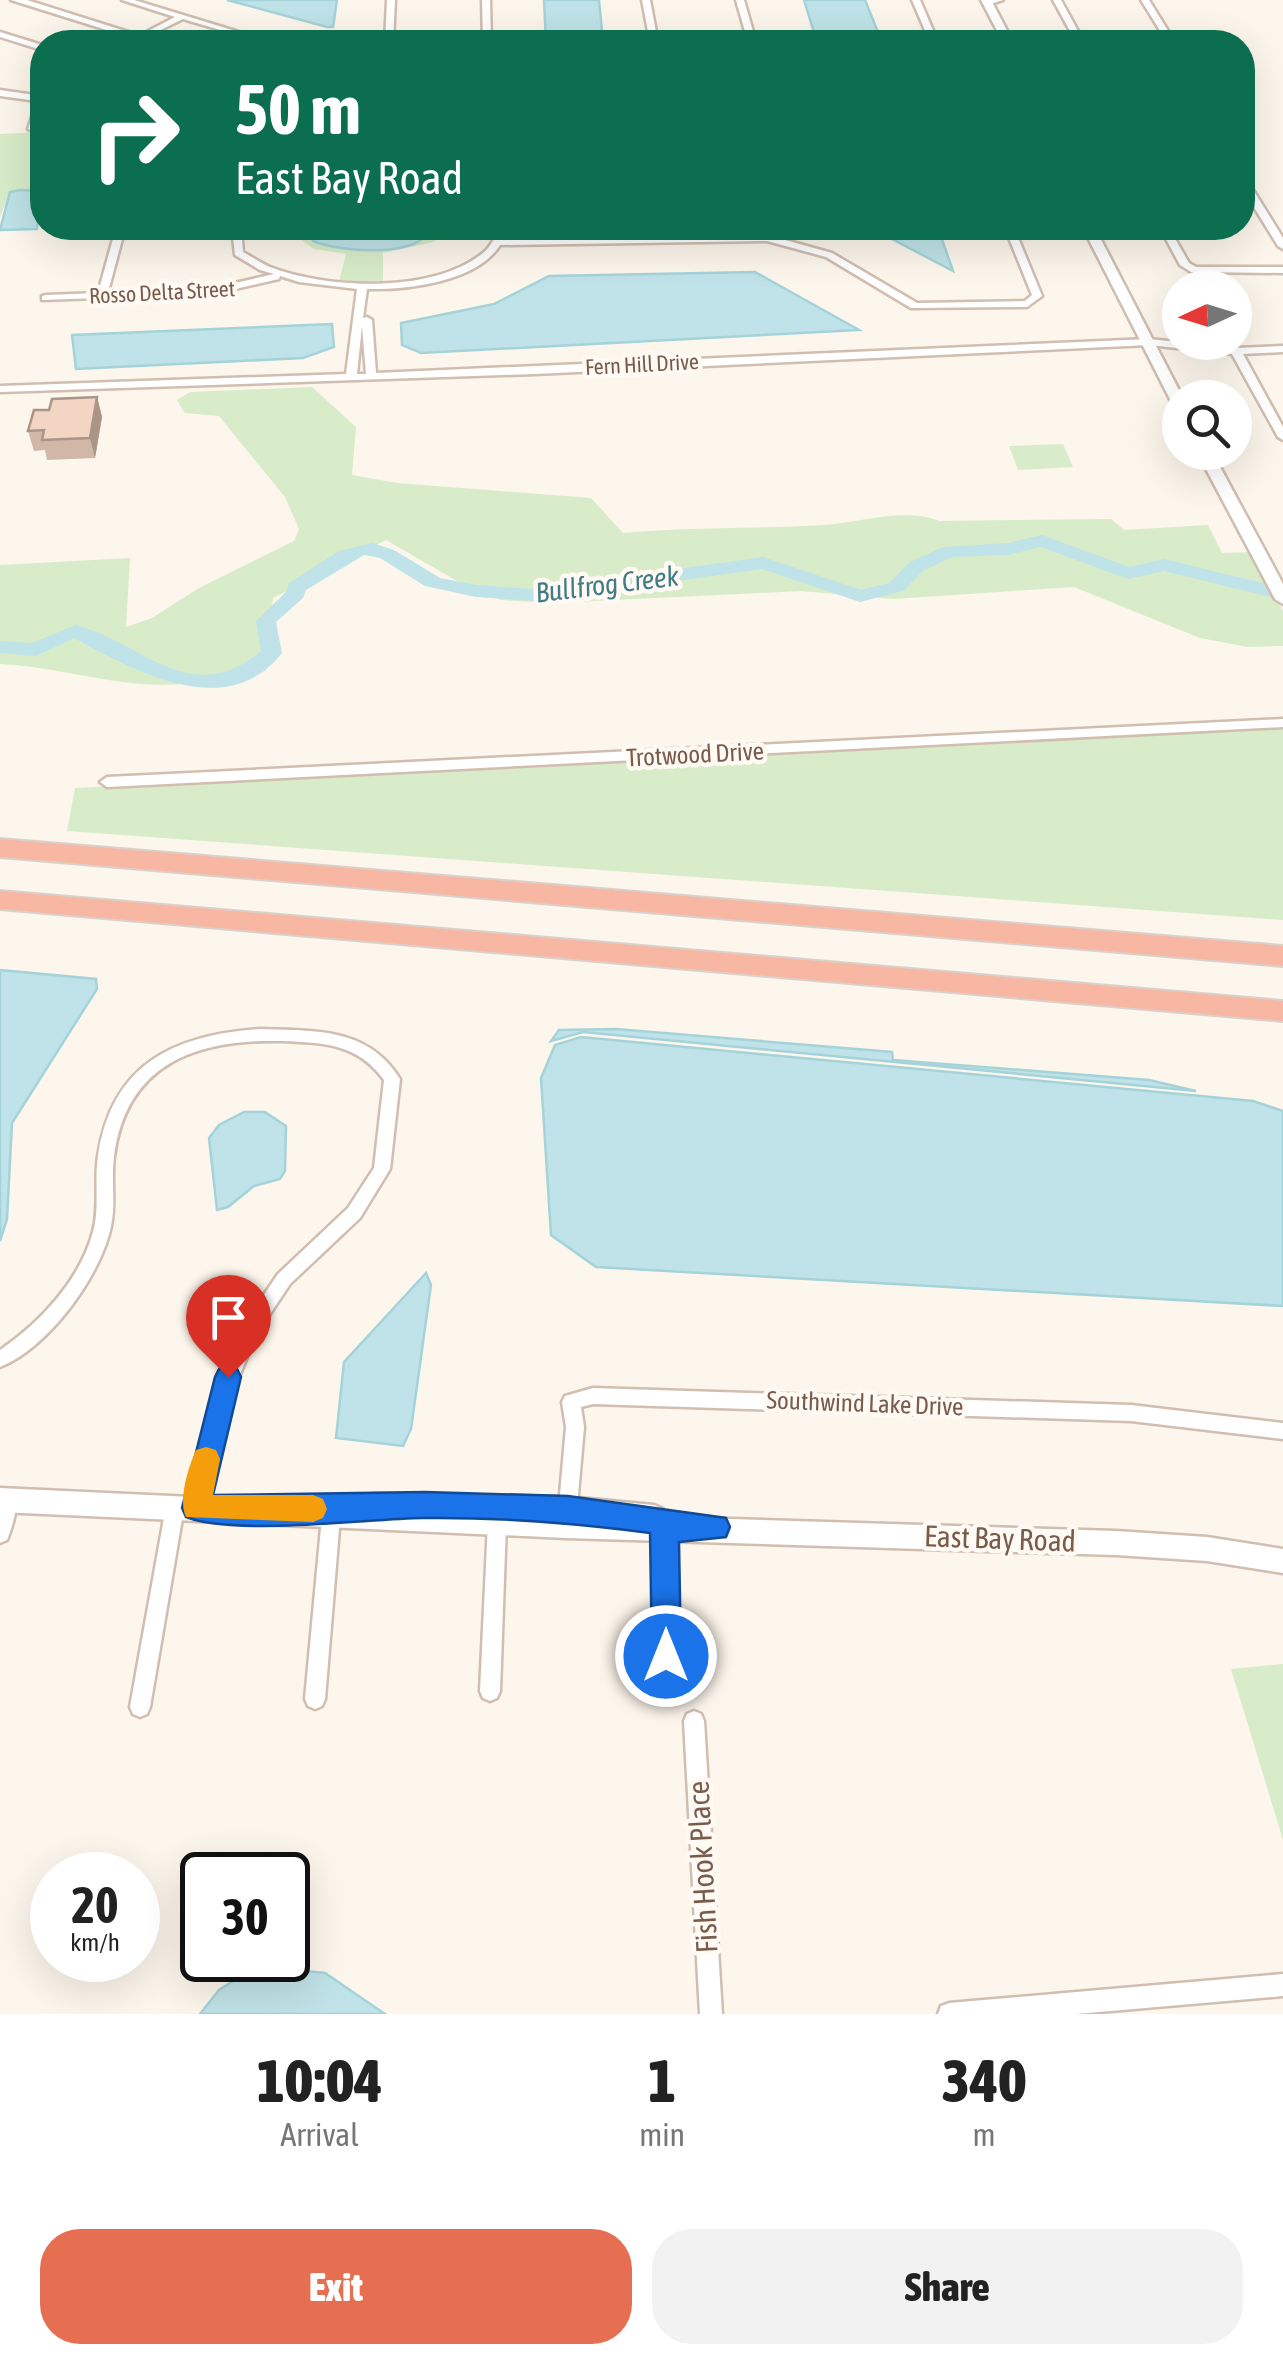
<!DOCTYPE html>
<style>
:root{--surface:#fff;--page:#f2f2f2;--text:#222;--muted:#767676;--accent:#e76f51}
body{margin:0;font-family:"Asap Condensed",sans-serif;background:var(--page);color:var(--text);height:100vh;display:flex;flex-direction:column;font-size:38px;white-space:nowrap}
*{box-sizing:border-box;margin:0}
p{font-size:32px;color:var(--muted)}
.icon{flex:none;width:55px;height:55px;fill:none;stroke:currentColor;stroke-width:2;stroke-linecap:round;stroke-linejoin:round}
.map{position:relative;height:2014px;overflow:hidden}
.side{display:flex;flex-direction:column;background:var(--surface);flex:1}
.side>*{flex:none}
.hud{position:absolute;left:30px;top:30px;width:1225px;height:210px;border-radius:40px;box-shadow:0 10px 40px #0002;background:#0b6e4f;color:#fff;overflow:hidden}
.needle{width:65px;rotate:266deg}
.tools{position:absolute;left:1162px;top:270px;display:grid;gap:20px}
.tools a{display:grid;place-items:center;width:90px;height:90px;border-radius:50%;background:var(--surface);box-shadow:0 10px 40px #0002;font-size:50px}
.speed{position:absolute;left:30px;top:1852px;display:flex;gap:20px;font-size:50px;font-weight:700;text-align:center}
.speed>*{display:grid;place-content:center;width:130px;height:130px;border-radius:50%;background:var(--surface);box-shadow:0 10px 40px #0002;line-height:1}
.speed small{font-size:25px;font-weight:400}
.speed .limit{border:5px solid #111;border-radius:15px;background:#fff;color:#111}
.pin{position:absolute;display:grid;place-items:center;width:85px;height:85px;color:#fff;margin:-102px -42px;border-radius:50% 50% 50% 0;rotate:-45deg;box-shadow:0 0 10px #0007}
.pin .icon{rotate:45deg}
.me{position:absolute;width:110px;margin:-55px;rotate:0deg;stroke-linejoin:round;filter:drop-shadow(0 0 8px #0008)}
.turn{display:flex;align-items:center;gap:35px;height:210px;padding:0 40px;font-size:45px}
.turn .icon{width:130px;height:130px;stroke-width:2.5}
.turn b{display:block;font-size:70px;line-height:85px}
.eta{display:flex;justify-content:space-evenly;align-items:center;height:170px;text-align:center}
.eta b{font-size:60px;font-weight:800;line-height:70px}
.button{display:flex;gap:20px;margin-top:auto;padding:20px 40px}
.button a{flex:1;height:115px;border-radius:40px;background:var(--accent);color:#fff;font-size:40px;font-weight:800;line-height:115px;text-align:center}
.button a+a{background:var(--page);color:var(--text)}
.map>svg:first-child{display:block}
.green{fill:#d8ecc9}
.water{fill:#bfe3e8;stroke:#a5d3da;stroke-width:2.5}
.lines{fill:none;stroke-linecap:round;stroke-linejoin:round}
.river{fill:#bfe3e8;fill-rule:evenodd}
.minor-casing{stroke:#d1beb0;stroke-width:5}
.tertiary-casing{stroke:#d1beb0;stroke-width:5}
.motorway-casing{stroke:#dad1cd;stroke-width:4}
.minor{fill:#fff;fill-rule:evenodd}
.tertiary{fill:#fff;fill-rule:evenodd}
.motorway{fill:#f7b7a3;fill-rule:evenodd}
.wall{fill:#d1b7a8}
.shaded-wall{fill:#aa9588}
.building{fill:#f3d5c3;stroke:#aa9588;stroke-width:2.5}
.route{fill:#1a73e8;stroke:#114b97;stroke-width:2.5}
.slow{fill:#f59e0b}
.labels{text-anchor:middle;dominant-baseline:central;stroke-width:9;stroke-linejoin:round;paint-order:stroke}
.far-street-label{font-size:22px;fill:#7a5c4d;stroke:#fffaf3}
.street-label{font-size:25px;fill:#7a5c4d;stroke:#fffaf3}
.water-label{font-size:28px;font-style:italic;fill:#437c86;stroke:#fffaf3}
.near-street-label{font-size:30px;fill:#7a5c4d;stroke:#fffaf3}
</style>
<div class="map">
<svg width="1283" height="2014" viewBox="0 0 1283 2014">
<rect width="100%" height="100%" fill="#fdf6ec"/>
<path class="green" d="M42 132V191L10 192 0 217V134Z
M296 228H443L434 242 383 253V281L339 282 346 254 314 249 297 237Z
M312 387 356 427 352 475 397 483 591 498 623 533C690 527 757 529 824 525 859 523 905 507 939 521L1111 519 1124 530 1208 525 1222 553 1252 552 1283 611V646L1248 647 1200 638 1074 587 893 599 801 591 553 603 501 600 457 581 386 540 273 598 266 671C225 681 183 687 141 684 93 680 48 666 0 664V565L130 558 126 627 152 618 199 588 294 541 299 529 285 497 219 416 185 413 177 400 190 392Z
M1063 444 1073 467 1018 470 1009 446Z
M1283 727V920L67 831 75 788Z
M1283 1664V1840L1231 1669Z"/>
<path class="water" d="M227 0H337L333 27H327Z
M544 0H599L603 42H546Z
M804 0H865L882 42H817Z
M19 190 42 191 37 229 0 230 10 192Z
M307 228H432C417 259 341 252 313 241Z
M871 228H938L953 271Z
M755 272 859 330 421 353 402 345 401 323 494 304 549 276Z
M332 324 334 347 303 358 76 369 72 335Z
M0 970 96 979 97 989 12 1123 7 1219 0 1241Z
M616 1029 892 1052 893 1060 1149 1080 1196 1091 583 1032 551 1041 559 1030Z
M581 1037 1253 1101 1283 1111V1306L596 1267 551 1235 541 1078 555 1045Z
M244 1112H265L286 1126 285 1171 280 1179 254 1186 228 1207 217 1210 209 1138 219 1125Z
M426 1273 431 1285 411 1429 403 1446 336 1438 344 1362Z
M257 1966 325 1973 385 2014H200L219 1990Z"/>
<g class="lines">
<path class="river" d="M1042 535 1129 567 1164 559 1283 588V600L1164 571 1128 579 1041 547 1008 555 953 557 924 570 903 591 860 602 762 569 535 601 476 597 425 586 380 558 364 555 306 590 303 598 276 622 282 653C227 723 135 671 74 638L36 656 0 653V641L32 643 76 625C143 643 191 710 261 651L256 621 286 592 289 583 339 551 372 543 394 550 440 578 476 585 535 589 763 557 861 590 889 583 910 562 943 547 1008 543Z"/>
<g class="minor-casing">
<path id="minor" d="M122 0H134L272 42H261L183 19 136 42H127L175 17Z
M387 0H395L393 42H385Z
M482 0H490L491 42H483Z
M642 0H650L658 42H650Z
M736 0H744L756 42H748Z
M912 0H920L938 42H930Z
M990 0H1003L987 5 983 3Z
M1053 0H1061L1084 42H1076Z
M1141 0H1149L1175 42H1167Z
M0 32 42 45V50L0 37Z
M0 90 42 96V110L35 131 28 129 37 101 0 96Z
M1242 177 1247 180 1283 238V249L1278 246 1242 188Z
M116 228H125L108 292 213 288 274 274 260 270 235 255 232 228H241L243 252C252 257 261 263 270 267 328 289 432 294 483 253 491 247 495 236 501 228H509L503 239 767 235 832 253 917 303 1025 301 1032 295 1005 228H1014L1042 296 1027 307 911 308 826 257 767 241 500 245C477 282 407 290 367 289L363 318 367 317 372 320 376 373 1149 339 1236 348 1283 346V352L1243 354 1283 427V440L1278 437 1232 354 1149 345 535 374 0 392V386L346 374 357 289 299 282 280 276 279 279 213 294 42 300V296L46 295 98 293ZM362 326 366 374H357Z
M1084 228H1095L1090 231Z
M1160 228H1169L1189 263 1196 267H1283V273L1191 272 1180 265Z
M1283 719V727L107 787 100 782 107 777Z
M260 1029C315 1031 368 1027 400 1079L390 1169 360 1218 290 1284 256 1335 228 1404 205 1508 203 1514 196 1517 189 1514 187 1508 210 1404 243 1326 278 1274 348 1208 374 1168 384 1080C357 1043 324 1043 282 1041 197 1039 126 1063 114 1157 111 1180 116 1204 111 1226 101 1276 48 1348 0 1367V1350C40 1323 80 1280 93 1232 100 1207 94 1182 98 1156 112 1063 175 1035 260 1029Z
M593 1388 1131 1405 1283 1423V1439L1131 1421 593 1404 581 1407 584 1427 576 1517 574 1523 567 1526 560 1523 558 1517 566 1427 562 1402 565 1396Z
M7 1491 14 1494C19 1506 12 1528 7 1540L0 1543V1495Z
M175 1498 182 1501 184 1507 150 1707 147 1714 140 1717 133 1714 130 1707 166 1507 168 1501Z
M331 1508 338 1511 340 1517 325 1699 322 1706 315 1709 308 1706 305 1699 322 1517 324 1511Z
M497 1514 504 1517 506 1523 500 1691 497 1698 490 1701 483 1698 480 1691 488 1523 490 1517Z
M664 1520 671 1523 673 1529 676 1683 673 1690 666 1693 659 1690 656 1683 655 1529 657 1523Z
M694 1711 701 1714 704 1721 722 2014H700L684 1721 687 1714Z
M1283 1974V1996L1076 2014H938L941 2006 949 2003Z"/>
</g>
<g class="tertiary-casing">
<path id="tertiary" d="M11 0H27L160 42H145Z
M981 0H991L1013 42H1003Z
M1083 228H1095L1183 398H1180V409L1173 405Z
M1197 452H1212L1283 584V604L1275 599Z
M0 1488 362 1505 365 1498 374 1494 568 1497 654 1505 663 1509 666 1517 1116 1531 1207 1537 1283 1549V1573L1207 1561 1116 1555 566 1538 0 1512Z"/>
</g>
<g class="motorway-casing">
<path id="motorway" d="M0 839 1283 946V966L0 857Z
M0 891 1283 1001V1021L0 909Z"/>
</g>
<use href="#minor" class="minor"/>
<use href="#tertiary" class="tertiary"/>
<use href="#motorway" class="motorway"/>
</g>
<path class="wall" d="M97 397 102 417 95 458 47 460 45 450 34 451 28 431Z"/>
<path class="shaded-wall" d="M97 397 102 417 95 458 90 438Z"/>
<path class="building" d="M97 397 90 438 42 440 44 430 28 431 34 410H49L52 399Z"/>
<path class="route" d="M228 1365 237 1369 241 1377 213 1495 425 1492 568 1496 726 1518 730 1527 726 1537 679 1542 681 1656 677 1666 666 1670 656 1666 652 1656 650 1533C574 1523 498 1517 422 1518 365 1519 234 1536 186 1517L182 1508 215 1377 219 1369Z"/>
<path class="slow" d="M206 1447 216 1450 220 1459 213 1495H313L323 1499 327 1509 323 1518 313 1522 186 1517C178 1500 188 1468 196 1450Z"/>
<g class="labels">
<g class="far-street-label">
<text transform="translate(162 292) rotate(-3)">Rosso Delta Street</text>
<text transform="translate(642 364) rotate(-3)">Fern Hill Drive</text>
</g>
<g class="street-label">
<text transform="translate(695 754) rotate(-3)">Trotwood Drive</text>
<text transform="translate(865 1403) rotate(2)">Southwind Lake Drive</text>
</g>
<g class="water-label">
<text transform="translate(607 584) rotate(-7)">Bullfrog Creek</text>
</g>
<g class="near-street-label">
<text transform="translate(1000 1538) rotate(2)">East Bay Road</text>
<text transform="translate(702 1867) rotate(-93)">Fish Hook Place</text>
</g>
</g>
</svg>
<div class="tools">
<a><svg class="needle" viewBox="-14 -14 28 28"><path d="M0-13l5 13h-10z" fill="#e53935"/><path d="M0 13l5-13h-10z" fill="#767676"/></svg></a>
<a><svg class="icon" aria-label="search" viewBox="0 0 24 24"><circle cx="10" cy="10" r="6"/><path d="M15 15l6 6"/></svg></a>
</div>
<div class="speed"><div>20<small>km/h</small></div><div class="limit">30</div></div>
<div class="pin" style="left:228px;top:1377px;background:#d93025"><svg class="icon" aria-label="arrive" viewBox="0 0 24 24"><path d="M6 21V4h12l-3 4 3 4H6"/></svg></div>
<svg class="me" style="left:666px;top:1656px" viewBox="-20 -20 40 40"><circle r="17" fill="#1a73e8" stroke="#fff" stroke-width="3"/><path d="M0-11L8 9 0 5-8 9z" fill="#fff"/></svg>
<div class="hud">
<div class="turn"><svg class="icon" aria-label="right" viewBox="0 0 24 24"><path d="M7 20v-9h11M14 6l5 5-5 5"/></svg><div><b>50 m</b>East Bay Road</div></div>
</div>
</div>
<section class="side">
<div class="eta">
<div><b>10:04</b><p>Arrival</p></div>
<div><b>1</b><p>min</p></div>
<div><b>340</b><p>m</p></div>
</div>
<div class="button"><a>Exit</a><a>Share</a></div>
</section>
